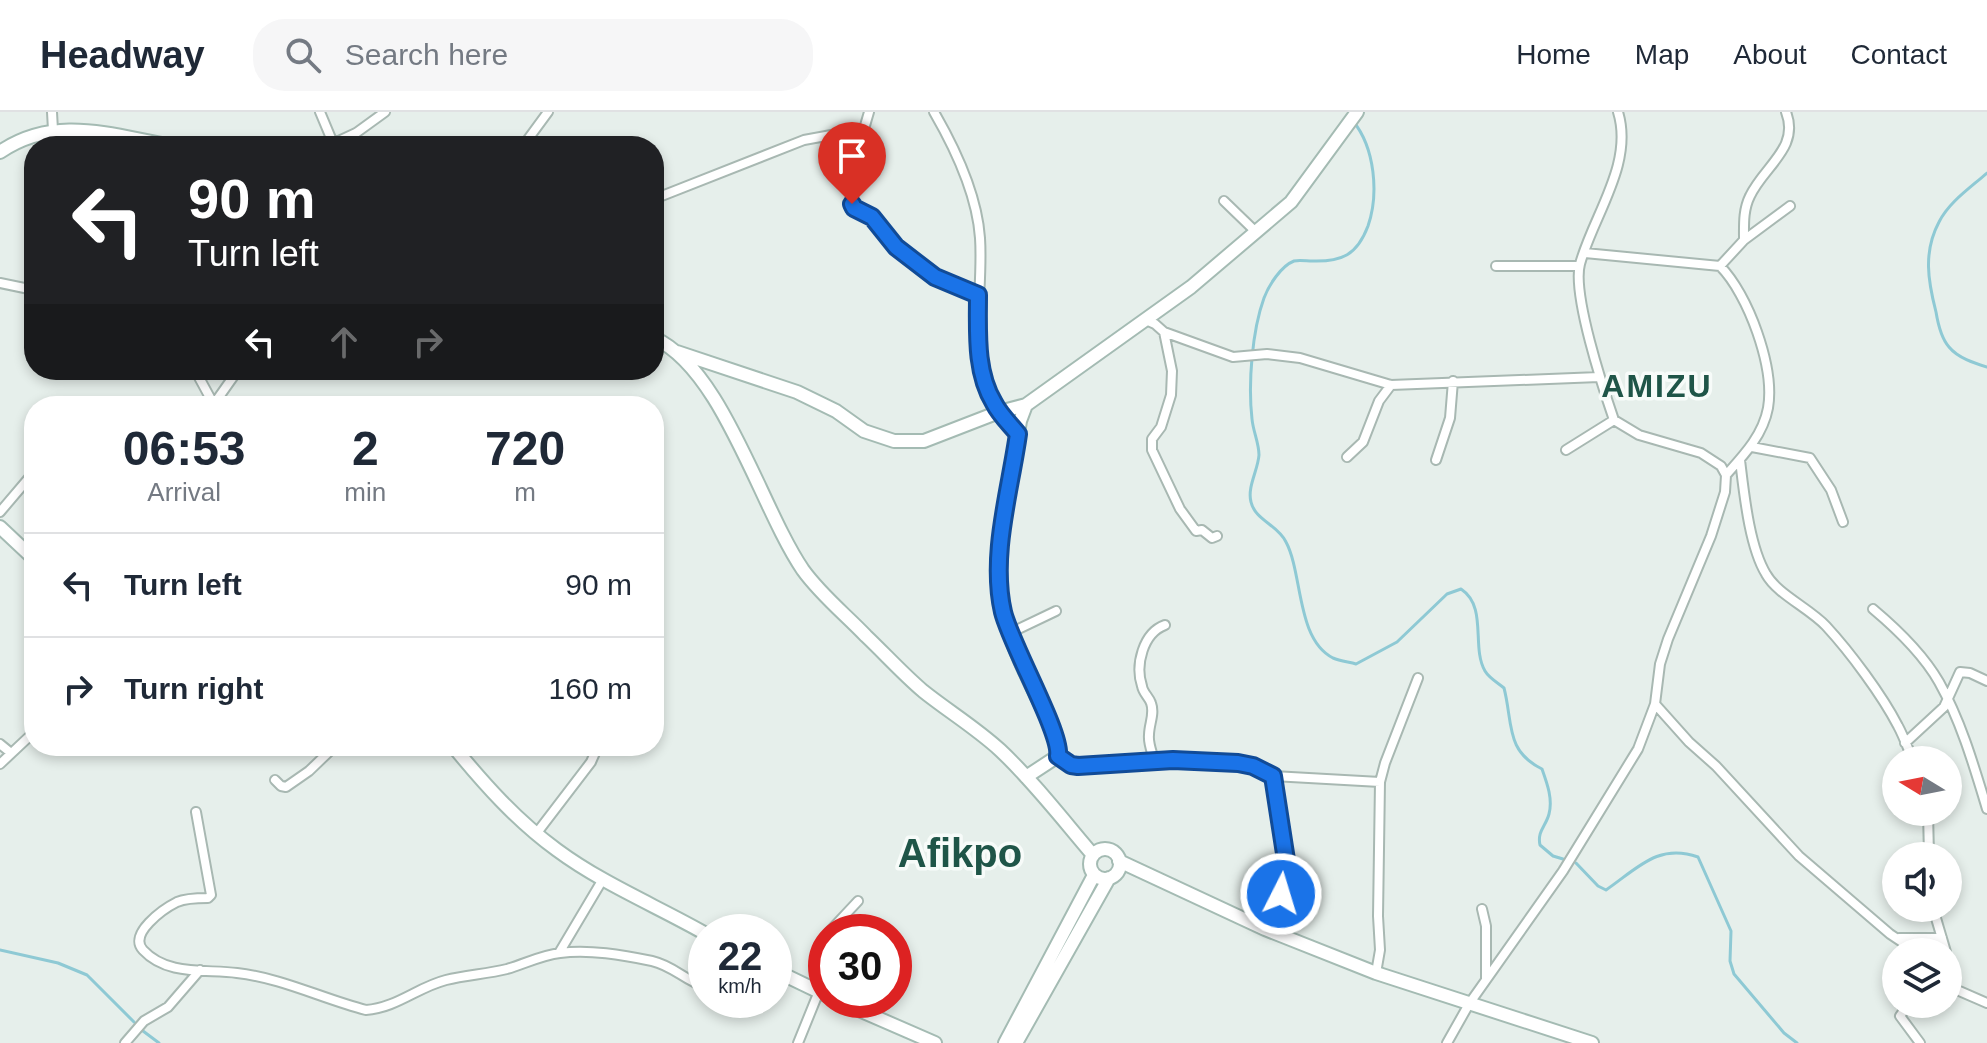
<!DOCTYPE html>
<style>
:root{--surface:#fff;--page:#f6f6f7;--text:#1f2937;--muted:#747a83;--line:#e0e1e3}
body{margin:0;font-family:Arial,sans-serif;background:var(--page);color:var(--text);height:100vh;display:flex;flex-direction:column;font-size:30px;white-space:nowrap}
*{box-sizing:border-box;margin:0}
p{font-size:26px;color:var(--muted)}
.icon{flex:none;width:44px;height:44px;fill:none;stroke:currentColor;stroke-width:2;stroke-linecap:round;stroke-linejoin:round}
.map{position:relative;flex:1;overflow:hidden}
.panel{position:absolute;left:24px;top:284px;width:640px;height:360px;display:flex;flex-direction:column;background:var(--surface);border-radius:32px;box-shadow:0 4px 12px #0003}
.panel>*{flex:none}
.banner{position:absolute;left:24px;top:24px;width:640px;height:244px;border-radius:32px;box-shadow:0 4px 12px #0003;background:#202124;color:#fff;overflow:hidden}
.needle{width:52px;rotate:280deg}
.buttons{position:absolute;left:1882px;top:634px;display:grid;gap:16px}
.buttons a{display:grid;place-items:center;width:80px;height:80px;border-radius:50%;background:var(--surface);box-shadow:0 4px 12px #0003;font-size:40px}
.speed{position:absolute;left:688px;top:802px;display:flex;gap:16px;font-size:40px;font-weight:700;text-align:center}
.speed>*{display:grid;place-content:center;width:104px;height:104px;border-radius:50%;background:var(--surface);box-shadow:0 4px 12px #0003;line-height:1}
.speed small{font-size:20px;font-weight:400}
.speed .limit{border:12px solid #d22;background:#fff;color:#111}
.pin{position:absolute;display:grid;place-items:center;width:68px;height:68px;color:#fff;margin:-82px -34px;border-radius:50% 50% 50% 0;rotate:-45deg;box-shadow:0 0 8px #0007}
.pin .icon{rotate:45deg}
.me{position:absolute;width:88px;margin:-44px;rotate:5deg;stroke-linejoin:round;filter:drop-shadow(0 0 6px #0008)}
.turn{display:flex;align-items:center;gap:28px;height:168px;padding:0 32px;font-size:36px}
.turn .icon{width:104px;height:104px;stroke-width:2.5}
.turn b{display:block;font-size:56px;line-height:68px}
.lanes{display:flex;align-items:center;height:76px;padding:0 32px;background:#0003;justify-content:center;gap:40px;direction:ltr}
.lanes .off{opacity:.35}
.eta{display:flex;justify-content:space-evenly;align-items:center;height:136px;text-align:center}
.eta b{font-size:48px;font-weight:600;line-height:56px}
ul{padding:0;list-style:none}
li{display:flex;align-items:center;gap:24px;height:104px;padding:0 32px;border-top:2px solid var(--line)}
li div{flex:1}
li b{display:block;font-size:30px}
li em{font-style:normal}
header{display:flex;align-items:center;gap:48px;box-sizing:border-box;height:112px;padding:0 40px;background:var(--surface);border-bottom:2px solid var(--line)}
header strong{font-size:38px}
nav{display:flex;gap:44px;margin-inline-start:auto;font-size:28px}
.search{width:560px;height:72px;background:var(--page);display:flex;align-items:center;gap:20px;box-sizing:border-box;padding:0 28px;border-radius:32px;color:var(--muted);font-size:30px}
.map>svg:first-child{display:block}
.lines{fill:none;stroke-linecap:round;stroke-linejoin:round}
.stream{stroke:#8ec9d4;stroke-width:3}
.street-casing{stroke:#a8b8b2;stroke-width:12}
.secondary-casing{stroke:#a4bbb3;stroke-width:16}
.street{stroke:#fff;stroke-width:8}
.secondary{stroke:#fff;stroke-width:12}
.route-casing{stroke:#114b97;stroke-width:20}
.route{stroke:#1a73e8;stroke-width:14}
.labels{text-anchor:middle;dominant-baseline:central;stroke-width:7;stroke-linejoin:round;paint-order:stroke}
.district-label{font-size:32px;font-weight:bold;letter-spacing:2px;fill:#1f5548;stroke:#f7fbf9}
.town-label{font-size:40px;font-weight:bold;fill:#1f5548;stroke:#f7fbf9}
</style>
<header>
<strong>Headway</strong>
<div class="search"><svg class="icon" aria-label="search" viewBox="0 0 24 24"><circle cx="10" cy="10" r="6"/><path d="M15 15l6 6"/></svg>Search here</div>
<nav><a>Home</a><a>Map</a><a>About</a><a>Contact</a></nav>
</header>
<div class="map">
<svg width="1987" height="931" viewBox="0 0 1987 931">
<rect width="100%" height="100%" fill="#e6efeb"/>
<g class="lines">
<path class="stream" d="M1353 9C1375 36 1379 82 1368 114 1357 143 1342 150 1312 149 1307 149 1299 148 1294 149 1281 154 1269 173 1264 186 1252 219 1248 272 1252 307 1253 319 1259 331 1259 343 1258 358 1247 375 1251 390 1255 408 1278 413 1286 430 1303 462 1296 527 1333 546 1340 549 1349 550 1356 552L1397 530 1447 482 1461 477C1488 495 1471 535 1485 559 1489 566 1498 571 1504 576 1513 610 1505 639 1542 657 1547 671 1553 687 1549 702 1546 714 1537 719 1540 733L1553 744 1563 747
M1987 61C1970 76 1949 90 1939 110 1923 140 1928 169 1936 200 1938 212 1941 226 1949 235 1958 246 1974 251 1987 255
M1576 751 1598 774 1606 778C1638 756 1658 731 1698 745L1731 819 1730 849 1734 862 1784 921 1797 931
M0 838 58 851 87 863 134 910
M143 919 159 931"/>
<g class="street-casing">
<path id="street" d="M52 0 53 18
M320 0 333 31
M869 0 864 17 852 92 854 96 872 105 896 135 935 165 978 183
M934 0C956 38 977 82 980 126 984 184 965 247 999 300
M328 34 356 21 385 0
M523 34 548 0
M654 87 804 28 864 17
M1224 89 1255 119
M1744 128 1790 94
M1585 141 1720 154C1748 182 1775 255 1768 296 1763 323 1744 343 1726 363
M1496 154H1579
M1720 154 1744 128C1744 113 1743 98 1750 84 1764 54 1800 36 1786 0
M0 171 34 178
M1146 208 1155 212 1164 220 1172 259 1171 283 1161 315 1152 327V338L1180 397 1196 419 1202 418 1212 426 1217 424
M1164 220 1233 245 1267 242 1300 246 1391 273 1599 265
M195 258 214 293
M214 292 238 258
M1752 335 1810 346 1831 378 1843 410
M1566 338 1614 308
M1347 345 1363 330 1379 289 1391 273
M1436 348 1450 306 1453 269
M1740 348C1744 380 1749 434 1766 462 1777 482 1809 496 1826 514 1850 540 1882 583 1898 614 1904 625 1908 637 1913 648
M0 400 34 360
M1873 497C1898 518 1923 542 1939 570 1961 609 1974 654 1987 697
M1010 521 1056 499
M1655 592 1689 630 1716 654 1799 744 1890 822 1917 840
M1905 631 1944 595 1960 560 1970 561 1987 569
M0 632 11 641
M1058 644 1071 653 1078 654 1173 648 1238 651 1253 654 1273 664 1380 670
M1154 648C1152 640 1148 631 1149 623 1149 612 1155 602 1151 591 1149 585 1143 581 1142 574 1135 553 1143 521 1165 513
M0 652 34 620
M275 668 281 674 286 675 309 659 335 634
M196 700 211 783 208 786C199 786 186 786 177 790 163 797 128 822 143 838 167 864 205 857 237 861 282 866 323 887 366 898 396 896 418 875 446 868 466 863 487 862 507 857 524 852 542 843 560 841 589 837 623 843 652 849 674 854 685 869 706 875
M1928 700 1929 744
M536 722 591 650 598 634
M1933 796 1946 840
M1482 797 1486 814V867
M1265 817 1281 782 1286 748 1273 664
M829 820 858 789
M1899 826H1942
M826 828V850
M559 841 603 767
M1948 847 1955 869
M1376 861 1380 838 1378 804 1380 670 1385 651 1418 566
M1948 863 1957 878 1987 891
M1919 892 1905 897 1900 904 1920 931
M125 931 144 909 168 895 200 858
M798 931 826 862
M1447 931 1469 892 1563 759 1638 637 1655 592 1660 552 1668 527 1711 424 1725 380 1726 363 1721 354 1701 341 1639 323 1614 308C1603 276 1572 182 1580 152 1593 104 1634 52 1618 0"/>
</g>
<g class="secondary-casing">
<path id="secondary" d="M0 40C56 2 112 24 173 34
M654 226C723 257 760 395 803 458 821 483 845 502 866 524 885 542 903 562 923 579 948 599 976 616 1000 638 1034 670 1063 708 1093 743
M677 240 797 280 836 299 864 319 894 329H924L999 300 1026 293 1191 175 1291 90 1357 0
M1026 293 1020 309C1011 366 989 446 1004 503 1015 546 1039 587 1057 627L1058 644 1026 665
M0 415 34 447
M453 634C484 672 517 709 557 738 603 772 657 794 706 822
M1090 752a15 15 0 1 1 30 0a15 15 0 1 1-30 0Z
M1119 749 1265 817 1376 861 1592 931
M774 858 826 883
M836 888 935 931
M1005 931 1094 763
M1016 931 1109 766"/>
</g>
<use href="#street" class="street"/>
<use href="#secondary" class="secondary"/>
</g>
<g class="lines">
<g class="route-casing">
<path id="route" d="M852 92 854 96 872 105 896 135 935 165 978 183C978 219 975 260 994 291 1000 303 1010 312 1018 322 1010 379 990 443 1003 500 1011 533 1062 622 1058 644L1071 653 1078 654 1173 648 1238 651 1253 654 1273 664 1286 748 1281 782"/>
</g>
<use href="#route" class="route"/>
</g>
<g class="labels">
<g class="district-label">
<text x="1657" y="274">AMIZU</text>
</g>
<g class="town-label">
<text x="960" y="741">Afikpo</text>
</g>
</g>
</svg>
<div class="buttons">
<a><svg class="needle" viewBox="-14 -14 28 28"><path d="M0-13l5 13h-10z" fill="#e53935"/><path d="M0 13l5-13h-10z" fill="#747a83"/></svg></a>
<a><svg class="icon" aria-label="sound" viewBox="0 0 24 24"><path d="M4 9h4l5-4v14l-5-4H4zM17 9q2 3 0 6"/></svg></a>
<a><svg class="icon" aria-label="layers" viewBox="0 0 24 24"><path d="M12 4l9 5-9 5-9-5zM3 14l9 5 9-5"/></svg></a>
</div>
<div class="speed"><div>22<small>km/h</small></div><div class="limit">30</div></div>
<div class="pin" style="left:852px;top:92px;background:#d93025"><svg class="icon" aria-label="arrive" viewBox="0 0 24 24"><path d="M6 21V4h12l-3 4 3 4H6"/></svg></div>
<svg class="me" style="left:1281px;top:782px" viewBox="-20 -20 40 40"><circle r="17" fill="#1a73e8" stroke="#fff" stroke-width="3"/><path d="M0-11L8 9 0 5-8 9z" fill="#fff"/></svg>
<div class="banner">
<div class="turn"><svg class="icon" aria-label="left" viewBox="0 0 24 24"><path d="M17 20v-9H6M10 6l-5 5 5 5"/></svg><div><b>90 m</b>Turn left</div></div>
<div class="lanes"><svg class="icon" aria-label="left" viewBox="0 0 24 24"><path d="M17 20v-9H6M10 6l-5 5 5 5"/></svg><svg class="icon off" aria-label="ahead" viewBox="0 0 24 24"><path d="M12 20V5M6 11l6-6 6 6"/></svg><svg class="icon off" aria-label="right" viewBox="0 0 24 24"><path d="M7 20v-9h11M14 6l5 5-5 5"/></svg></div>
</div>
<section class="panel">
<div class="eta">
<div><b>06:53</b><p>Arrival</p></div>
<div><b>2</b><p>min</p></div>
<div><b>720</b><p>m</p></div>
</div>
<ul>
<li><svg class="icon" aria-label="left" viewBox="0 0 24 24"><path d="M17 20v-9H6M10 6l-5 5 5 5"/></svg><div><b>Turn left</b></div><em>90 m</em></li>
<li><svg class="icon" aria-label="right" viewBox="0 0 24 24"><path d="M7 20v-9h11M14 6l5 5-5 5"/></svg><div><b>Turn right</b></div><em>160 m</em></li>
</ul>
</section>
</div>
